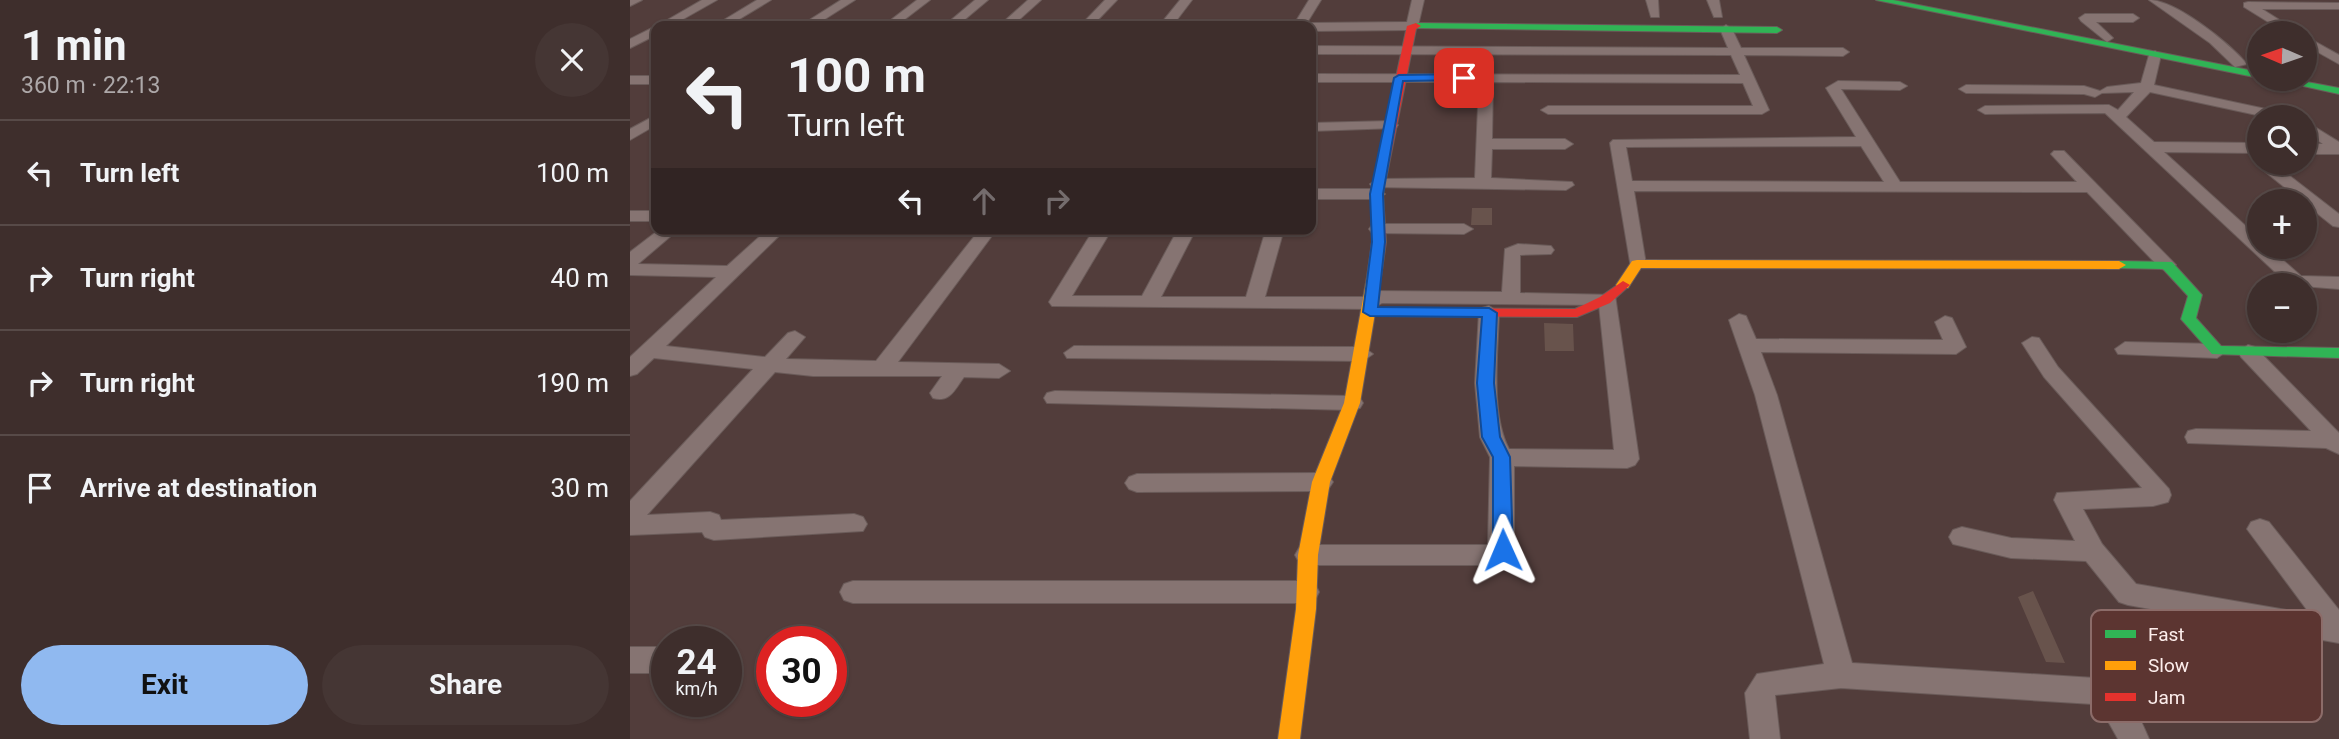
<!DOCTYPE html>
<meta charset="utf-8">
<style>
:root{--surface:#3e2e2c;--page:#453634;--text:#f1f3f6;--muted:#ada8a9;--line:#574a48;--accent:#90b9f0}
body{margin:0;font-family:Roboto,sans-serif;background:var(--page);color:var(--text);height:100vh;display:flex;flex-direction:column;font-size:26px;white-space:nowrap}
*{box-sizing:border-box;margin:0}
p{font-size:23px;color:var(--muted)}
.icon{flex:none;width:38px;height:38px;fill:none;stroke:currentColor;stroke-width:2;stroke-linecap:round;stroke-linejoin:round}
.map{position:relative;flex:1;overflow:hidden}
.drawer{display:flex;flex-direction:column;background:var(--surface);width:630px}
.drawer>*{flex:none}
.hud{position:absolute;left:21px;top:21px;width:665px;height:214px;border-radius:14px;box-shadow:0 2px 5px #0004,0 0 0 2px var(--line);background:#3e2e2c;color:var(--text);overflow:hidden}
.needle{width:46px;rotate:272deg}
.fabs{position:absolute;left:1617px;top:21px;display:grid;gap:14px}
.fabs a{display:grid;place-items:center;width:70px;height:70px;border-radius:50%;background:var(--surface);box-shadow:0 2px 5px #0004,0 0 0 2px var(--line);font-size:35px}
.speed{position:absolute;left:21px;top:626px;display:flex;gap:14px;font-size:35px;font-weight:700;text-align:center}
.speed>*{display:grid;place-content:center;width:91px;height:91px;border-radius:50%;background:var(--surface);box-shadow:0 2px 5px #0004,0 0 0 2px var(--line);line-height:1}
.speed small{font-size:18px;font-weight:400}
.speed .limit{border:10px solid #d22;background:#fff;color:#111}
.pin{position:absolute;display:grid;place-items:center;width:60px;height:60px;color:#fff;margin:-30px;border-radius:14px;box-shadow:0 4px 10px #0006}
.me{position:absolute;width:77px;margin:-38px;rotate:359deg;stroke-linejoin:round;filter:drop-shadow(0 0 5px #0008)}
.turn{display:flex;align-items:center;gap:24px;height:147px;padding:0 21px;font-size:32px}
.turn .icon{width:91px;height:91px;stroke-width:2.5}
.turn b{display:block;font-size:49px;line-height:60px}
.lanes{display:flex;align-items:center;height:66px;padding:0 21px;background:#0003;justify-content:center;gap:35px;direction:ltr}
.lanes .off{opacity:.35}
.round{display:grid;place-items:center;flex:none;width:74px;height:74px;border-radius:37px;background:var(--page)}
.headline{display:flex;align-items:center;justify-content:space-between;height:119px;padding:0 21px}
h1{font-size:42px;font-weight:700;line-height:52px}
.button{display:flex;gap:14px;margin-top:auto;padding:14px 21px}
.button a{flex:1;height:80px;border-radius:42px;background:var(--accent);color:#111;font-size:28px;font-weight:700;line-height:80px;text-align:center}
.button a+a{background:var(--page);color:var(--text)}
ul{padding:0;list-style:none}
li{display:flex;align-items:center;gap:21px;height:105px;padding:0 21px;border-top:2px solid var(--line)}
li div{flex:1}
li b{display:block;font-size:26px}
li em{font-style:normal}
main{display:flex;flex:1;min-height:0}
.map>svg:first-child{display:block}
.building{fill:#68534c}
.lines{fill:none;stroke-linecap:round;stroke-linejoin:round}
.street-casing{stroke:#6a5b59;stroke-width:2}
.fast-casing{stroke:#6a5b59;stroke-width:2}
.slow-casing{stroke:#6a5b59;stroke-width:2}
.jam-casing{stroke:#6a5b59;stroke-width:2}
.street{fill:#867472;fill-rule:evenodd}
.fast{fill:#30b455;fill-rule:evenodd}
.slow{fill:#ff9f0a;fill-rule:evenodd}
.jam{fill:#e5322d;fill-rule:evenodd}
.route{fill:#1a73e8;stroke:#114b97;stroke-width:2}
.key{fill:#5c3531;stroke:#8c6c69;stroke-width:2}
.key-label{font-size:19px;fill:#fdeeec}
</style>
<main>
<section class="drawer">
<div class="headline"><div><h1>1 min</h1><p>360 m · 22:13</p></div><a class="round"><svg class="icon" aria-label="close" viewBox="0 0 24 24"><path d="M6 6l12 12M18 6L6 18"/></svg></a></div>
<ul>
<li><svg class="icon" aria-label="left" viewBox="0 0 24 24"><path d="M17 20v-9H6M10 6l-5 5 5 5"/></svg><div><b>Turn left</b></div><em>100 m</em></li>
<li><svg class="icon" aria-label="right" viewBox="0 0 24 24"><path d="M7 20v-9h11M14 6l5 5-5 5"/></svg><div><b>Turn right</b></div><em>40 m</em></li>
<li><svg class="icon" aria-label="right" viewBox="0 0 24 24"><path d="M7 20v-9h11M14 6l5 5-5 5"/></svg><div><b>Turn right</b></div><em>190 m</em></li>
<li><svg class="icon" aria-label="arrive" viewBox="0 0 24 24"><path d="M6 21V4h12l-3 4 3 4H6"/></svg><div><b>Arrive at destination</b></div><em>30 m</em></li>
</ul>
<div class="button"><a>Exit</a><a>Share</a></div>
</section>
<div class="map">
<svg width="1709" height="739" viewBox="0 0 1709 739">
<rect width="100%" height="100%" fill="#523d3b"/>
<path class="building" d="M842 208H862V225H841Z
M914 323 943 324 944 351H915Z
M1403 591 1435 663 1416 662 1388 597Z"/>
<g class="lines">
<g class="street-casing">
<path id="street" d="M0 0H12L0 6Z
M72 0H87L41 26H27Z
M127 0H141L98 26H84Z
M211 0H225L184 26H170Z
M287 0H300L266 26H253Z
M345 0H358L327 26H314Z
M398 0H411L382 26H369Z
M475 0H487L462 26H450Z
M550 0H562L546 21 613 22 619 26H529Z
M679 0H691L675 26H663Z
M782 0H794L788 26 782 30 681 31V26H675L681 23 777 22Z
M1016 0H1028L1029 17H1021Z
M1077 0H1089L1092 17H1084Z
M1519 0C1546 0 1599 43 1617 64L1605 67 1580 43Z
M1618 2 1709 3V9H1632L1670 33H1656L1614 7V3Z
M1455 14H1503L1509 18 1503 22H1466L1483 38 1477 42 1451 21 1449 18Z
M1096 25 1102 29 1111 48H1213L1219 52 1213 56 1114 55 1139 110 1132 114H918L911 110 918 106H1123L1113 83 863 82 862 139H935L943 144 935 149H862L861 178 942 182 944 185 936 190 742 187 740 184 748 179 845 178 849 82H681V74L1110 75 1101 55 681 54V46L1098 48 1090 29Z
M26 26V35L0 48V39Z
M1675 36 1709 55V64L1675 45Z
M1525 51 1531 55 1524 85 1659 114 1661 117H1636L1520 92 1496 117 1524 142 1629 143V153L1534 152 1629 238V247H1638L1671 276 1709 277V289L1659 285 1475 113 1355 114 1348 110 1355 106 1479 105 1488 110 1504 92 1472 93 1465 97 1454 94 1336 93 1329 89 1336 85 1454 86 1470 91 1477 87 1511 83 1519 55Z
M0 76H26V84H0Z
M1208 81 1270 82 1277 86 1270 90 1211 89 1270 182H1447L1421 154 1424 151H1434L1546 265 1537 270 1531 269 1457 192 1004 191 1016 264 1013 268H1001L980 143 983 140 1226 137 1196 88ZM1231 146 1254 182 1002 181 996 147Z
M26 115V125L0 140V129Z
M761 121 768 125 766 128 681 131V123Z
M1675 121 1709 142V154H1675V144H1693L1675 132Z
M1629 159V163H1643L1709 214V227L1703 226 1628 166 1626 163Z
M681 189H747L755 194 747 199H681Z
M0 211H26V221H0Z
M748 224H834L843 229 834 234 742 233 739 229 742 225Z
M30 229H49L8 264 97 266 138 229H156L36 346 135 357 158 333 165 331 175 337 156 359 246 361 350 229H367L268 362 369 364 380 371 369 378 334 377C325 389 320 403 303 398L300 393 312 376H183L145 372 17 515 80 512 89 515 91 520 224 514 233 517 237 524 233 531 84 540 75 537 72 532 0 535V501L123 369 24 358 7 374 0 376V357L86 277 0 275V252Z
M464 229H482L442 296H512L548 229H566L531 297H616L636 229H654L635 297H733L742 291 872 292 875 249 888 244 921 246 924 250 921 254 890 255V293L985 295 1009 459 1005 465 997 468 884 466V555L880 562 871 565H678L669 562 665 555 669 548 678 545H858L860 457 850 437 845 383 849 312 852 308 859 306 869 312C868 351 860 414 879 449L984 450 969 305 752 303 742 309 422 306 419 302Z
M1109 314 1116 316 1126 339 1313 340 1305 322 1315 316 1322 318 1336 347 1326 354 1131 352 1147 395 1222 663 1465 678C1496 689 1507 710 1519 739H1488L1474 714 1463 704 1211 688 1145 695 1150 739H1120L1115 693 1127 674 1194 664 1125 395 1099 320Z
M1402 337 1409 338 1428 367 1539 489 1541 495 1538 502 1523 506 1453 509 1472 544 1506 584 1680 614 1617 529 1621 522 1630 519 1639 522 1709 610V643L1498 605 1489 602 1456 561 1381 558 1323 544 1319 537 1323 530 1332 527 1381 538 1445 541 1424 500 1427 493 1512 488 1414 377 1392 343Z
M1495 342 1587 344 1597 351 1587 358 1488 354 1485 349Z
M1618 345 1625 347 1709 433V454L1696 448 1558 443 1555 437 1558 431 1566 429 1681 431 1611 357 1608 352Z
M444 346 733 347 743 354 733 361 437 358 434 353Z
M425 391 722 396 730 398 733 403 730 408 722 410 417 403 414 398 417 393Z
M691 473 699 476 703 482 699 488 691 491 507 492 499 489 495 483 499 477 507 474Z
M223 581H676L685 584 689 592 685 600 676 603H223L214 600 210 592 214 584Z
M0 647H37V673H0Z"/>
</g>
<g class="fast-casing">
<path id="fast" d="M1246 0H1263L1629 72V78Z
M786 23 1147 27 1152 30 1147 33 783 28 781 26Z
M1642 79H1661L1709 88V94Z
M1489 261 1542 262 1572 295 1566 318 1591 346 1709 348V358L1582 354 1551 319 1558 296 1533 269 1484 268 1482 265 1484 262Z"/>
</g>
<g class="slow-casing">
<path id="slow" d="M1007 260 1489 261 1496 265 1489 269 1011 268 998 288H988L986 285 1002 261Z
M744 273 751 277 730 403 700 482 688 555 686 609 670 739H648L666 609 668 555 682 482 714 403 737 277Z"/>
</g>
<g class="jam-casing">
<path id="jam" d="M786 23 791 26 786 29 753 194 756 242 751 277 744 281 737 277 742 242 741 194 777 26Z
M993 281 1000 285 980 303 947 317 740 316 733 312 740 308 945 309 970 297Z"/>
</g>
<use href="#street" class="street"/>
<use href="#fast" class="fast"/>
<use href="#slow" class="slow"/>
<use href="#jam" class="jam"/>
</g>
<path class="route" d="M834 74 838 80 773 81 753 194 755 242 748 307 859 308 867 313 864 383 870 437 880 457 883 550 880 556H866L863 550V457L852 437 847 383 852 317 740 316 733 312 742 242 740 194 764 78 769 75Z"/>
<rect x="1461" y="610" width="231" height="112" rx="10" class="key"/>
<rect x="1475" y="630" width="31" height="8" fill="#30b455"/>
<rect x="1475" y="661" width="31" height="9" fill="#ff9f0a"/>
<rect x="1475" y="693" width="31" height="8" fill="#e5322d"/>
<g class="key-label">
<text x="1518" y="641">Fast</text>
<text x="1518" y="672">Slow</text>
<text x="1518" y="704">Jam</text>
</g>
</svg>
<div class="fabs">
<a><svg class="needle" viewBox="-14 -14 28 28"><path d="M0-13l5 13h-10z" fill="#e53935"/><path d="M0 13l5-13h-10z" fill="#ada8a9"/></svg></a>
<a><svg class="icon" aria-label="search" viewBox="0 0 24 24"><circle cx="10" cy="10" r="6"/><path d="M15 15l6 6"/></svg></a>
<a>+</a>
<a>−</a>
</div>
<div class="speed"><div>24<small>km/h</small></div><div class="limit">30</div></div>
<div class="pin" style="left:834px;top:78px;background:#d93025"><svg class="icon" aria-label="arrive" viewBox="0 0 24 24"><path d="M6 21V4h12l-3 4 3 4H6"/></svg></div>
<svg class="me" style="left:873px;top:550px" viewBox="-20 -20 40 40"><path d="M0-17L14 15 0 8-14 15z" fill="#1a73e8" stroke="#fff" stroke-width="4"/></svg>
<div class="hud">
<div class="turn"><svg class="icon" aria-label="left" viewBox="0 0 24 24"><path d="M17 20v-9H6M10 6l-5 5 5 5"/></svg><div><b>100 m</b>Turn left</div></div>
<div class="lanes"><svg class="icon" aria-label="left" viewBox="0 0 24 24"><path d="M17 20v-9H6M10 6l-5 5 5 5"/></svg><svg class="icon off" aria-label="ahead" viewBox="0 0 24 24"><path d="M12 20V5M6 11l6-6 6 6"/></svg><svg class="icon off" aria-label="right" viewBox="0 0 24 24"><path d="M7 20v-9h11M14 6l5 5-5 5"/></svg></div>
</div>
</div>
</main>
